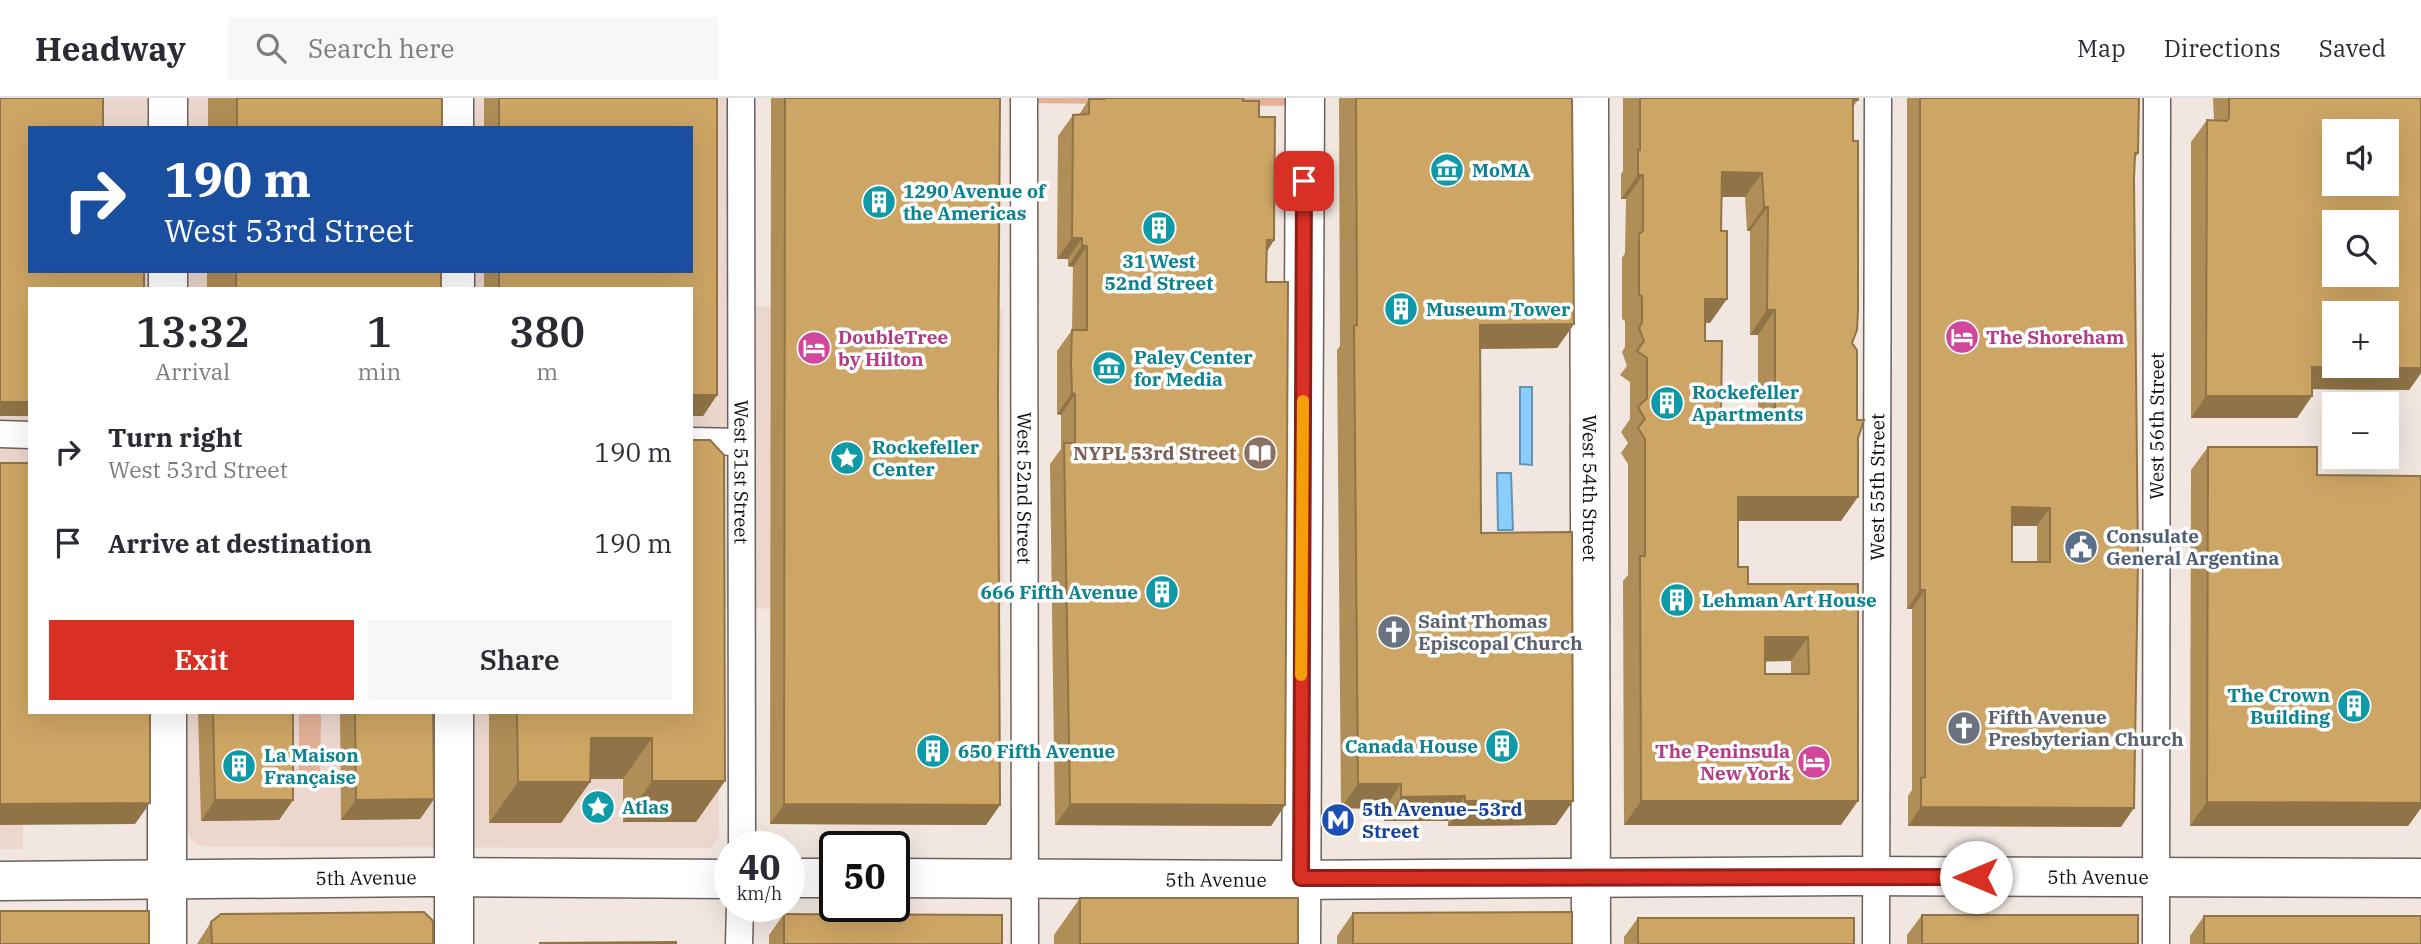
<!DOCTYPE html>
<meta charset="utf-8">
<style>
:root{--surface:#fff;--page:#f7f7f7;--text:#2b2b33;--muted:#7c7c81;--line:#e1e1e2;--accent:#d93025}
body{margin:0;font-family:"IBM Plex Serif",serif;background:var(--page);color:var(--text);height:100vh;display:flex;flex-direction:column;font-size:26px;white-space:nowrap}
*{box-sizing:border-box;margin:0}
p{font-size:23px;color:var(--muted)}
.icon{flex:none;width:38px;height:38px;fill:none;stroke:currentColor;stroke-width:2;stroke-linecap:round;stroke-linejoin:round}
.map{position:relative;flex:1;overflow:hidden}
.sheet{position:absolute;left:28px;top:189px;width:665px;height:427px;display:flex;flex-direction:column;background:var(--surface);border-radius:0px;box-shadow:0 7px 28px #0002}
.sheet>*{flex:none}
.hud{position:absolute;left:28px;top:28px;width:665px;height:147px;border-radius:0px;box-shadow:0 7px 28px #0002;background:#1a4fa0;color:#fff;overflow:hidden}
.controls{position:absolute;left:2322px;top:21px;display:grid;gap:14px}
.controls a{display:grid;place-items:center;width:77px;height:77px;border-radius:0px;background:var(--surface);box-shadow:0 7px 28px #0002;font-size:35px}
.speed{position:absolute;left:714px;top:733px;display:flex;gap:14px;font-size:35px;font-weight:700;text-align:center}
.speed>*{display:grid;place-content:center;width:91px;height:91px;border-radius:50%;background:var(--surface);box-shadow:0 7px 28px #0002;line-height:1}
.speed small{font-size:18px;font-weight:400}
.speed .limit{border:4px solid #111;border-radius:10px;background:#fff;color:#111}
.pin{position:absolute;display:grid;place-items:center;width:60px;height:60px;color:#fff;margin:-30px;border-radius:14px;box-shadow:0 4px 10px #0006}
.me{position:absolute;width:77px;margin:-38px;rotate:270deg;stroke-linejoin:round;filter:drop-shadow(0 0 5px #0008)}
.turn{display:flex;align-items:center;gap:24px;height:147px;padding:0 21px;font-size:32px}
.turn .icon{width:91px;height:91px;stroke-width:2.5}
.turn b{display:block;font-size:49px;line-height:60px}
.eta{display:flex;justify-content:space-evenly;align-items:center;height:119px;text-align:center}
.eta b{font-size:42px;font-weight:600;line-height:49px}
.cta{display:flex;gap:14px;margin-top:auto;padding:14px 21px}
.cta a{flex:1;height:80px;border-radius:0px;background:var(--accent);color:#fff;font-size:28px;font-weight:600;line-height:80px;text-align:center}
.cta a+a{background:var(--page);color:var(--text)}
ul{padding:0;list-style:none}
li{display:flex;align-items:center;gap:21px;height:91px;padding:0 21px}
li div{flex:1}
li b{display:block;font-size:26px}
li em{font-style:normal}
header{display:flex;align-items:center;gap:42px;box-sizing:border-box;height:98px;padding:0 35px;background:var(--surface);border-bottom:2px solid var(--line)}
header strong{font-size:33px}
nav{display:flex;gap:38px;margin-inline-start:auto;font-size:24px}
.search{width:490px;height:63px;background:var(--page);display:flex;align-items:center;gap:18px;box-sizing:border-box;padding:0 24px;border-radius:0px;color:var(--muted);font-size:26px}
.map>svg:first-child{display:block}
.built{fill:#ebd7ce;fill-rule:evenodd}
.green{fill:#e2b097}
.water{fill:#89cefc;stroke:#6594b4;stroke-width:2}
.lines{fill:none;stroke-linecap:round;stroke-linejoin:round}
.street-casing{stroke:#6c625d;stroke-width:29}
.secondary-casing{stroke:#6c625d;stroke-width:41}
.street{stroke:#fff;stroke-width:26}
.secondary{stroke:#fff;stroke-width:38}
.wall{fill:#b08e57;fill-rule:evenodd}
.shaded-wall{fill:#907447}
.building{fill:#cda565;stroke:#907447;stroke-width:2;fill-rule:evenodd}
.route-casing{stroke:#8d1f18;stroke-width:18}
.route{stroke:#d93025;stroke-width:12}
.slow{stroke:#f59e0b;stroke-width:12}
.labels{text-anchor:middle;dominant-baseline:central;stroke-width:7;stroke-linejoin:round;paint-order:stroke}
.culture-label{font-size:19px;font-weight:bold;fill:#0d838f;stroke:#fff;text-anchor:start}
.hotel-label{font-size:19px;font-weight:bold;fill:#b23c85;stroke:#fff;text-anchor:start}
.street-label{font-size:19px;fill:#110d0b;stroke:#fff}
.education-label{font-size:19px;font-weight:bold;fill:#785e54;stroke:#fff;text-anchor:end}
.service-label{font-size:19px;font-weight:bold;fill:#4e5e75;stroke:#fff;text-anchor:start}
.worship-label{font-size:19px;font-weight:bold;fill:#5b616d;stroke:#fff;text-anchor:start}
.transit-label{font-size:19px;font-weight:bold;fill:#164399;stroke:#fff;text-anchor:start}
</style>
<header>
<strong>Headway</strong>
<div class="search"><svg class="icon" aria-label="search" viewBox="0 0 24 24"><circle cx="10" cy="10" r="6"/><path d="M15 15l6 6"/></svg>Search here</div>
<nav><a>Map</a><a>Directions</a><a>Saved</a></nav>
</header>
<div class="map">
<svg width="2421" height="846" viewBox="0 0 2421 846">
<rect width="100%" height="100%" fill="#f1e6e0"/>
<path class="built" d="M0 0H729L730 208 1003 211V508H878L877 512 719 510V739L710 750 210 749 196 746 189 739 186 726 187 614H691V191H30V551H23V751H0ZM30 30H691V173H30Z"/>
<path class="green" d="M1024 0H1305V8L1024 5Z
M299 614H321L320 683H299Z"/>
<path class="water" d="M1520 289H1532V367L1520 366Z
M1497 375H1511L1513 432H1498Z"/>
<g class="lines">
<g class="street-casing">
<g id="street">
<path id="s1" d="M741 0 742 749"/>
<path id="s2" d="M1024 0 1025 846"/>
<path d="M0 336 30 337"/>
<path d="M691 343 741 344"/>
<path d="M739 846 740 808"/>
<path id="s3" d="M1876 846 1878 0"/>
<path id="s4" d="M2156 846 2157 0"/>
</g>
</g>
<g class="secondary-casing">
<g id="secondary">
<path d="M454 0V30"/>
<path id="s5" d="M1589 0 1591 846"/>
<path d="M168 30V0"/>
<path d="M455 173V191"/>
<path d="M168 191V173"/>
<path d="M167 614V846"/>
<path d="M789 780H835"/>
<path id="s6" d="M894 780 1285 782 1850 778 2421 780"/>
<path id="s7" d="M0 783 429 779 730 781"/>
<path d="M454 846V614"/>
<path d="M1301 846 1305 0"/>
</g>
</g>
<use href="#street" class="street"/>
<use href="#secondary" class="secondary"/>
</g>
<path class="wall" d="M208 0H442V30H208Z
M484 0H717V297L703 318 691 191H484V173H691V30H484Z
M771 0H1000L998 296 1000 707 986 727 770 726Z
M1095 0H1243V3L1259 19 1274 142 1267 154 1266 184 1285 707 1271 728 1055 727 1050 366 1061 351V317L1057 316V253L1072 232 1073 169 1068 168V161H1057L1058 38 1073 17H1079L1089 1H1094Z
M1339 0H1572L1574 226 1557 250 1480 251 1481 435 1556 727 1448 728V723H1384V711L1341 710 1337 252 1340 248Z
M1623 0H1858V2L1853 9 1852 245 1858 340 1841 423H1738V469L1748 486H1858L1841 727H1624L1623 483 1628 477V366L1621 355 1628 345 1621 334 1630 321V284L1620 277 1627 268 1622 254 1625 249V223L1622 221V160L1625 155 1626 101H1621V76L1623 73ZM1722 99H1745L1747 133H1750V237H1758V319H1721L1705 243V225H1710ZM1765 563H1791V576H1765Z
M1907 0H2139L2138 55 2135 61 2121 729 1908 728V698L1912 692V511H1907ZM2012 428H2037V464H2012Z
M2213 0H2421V275L2409 292 2312 291V298L2297 320H2191V44L2207 22H2214Z
M207 173H441V191H207Z
M2208 349 2317 377 2421 378V710L2408 728H2190L2191 372Z
M198 614H293V702L279 722 201 723Z
M340 614H433L434 701 420 721 341 722Z
M489 614H691L725 683 696 724H623V681H590V684L561 725H489Z
M1080 800 1298 846H1054V837Z
M1353 815 1572 846H1337V838Z
M784 816 1002 846H769V837Z
M1922 817 2138 846H1907V837Z
M2204 818 2421 846H2190V838Z
M1638 820 1854 846H1624V839Z
M211 824 433 846H197Z"/>
<path class="shaded-wall" d="M1722 74 1762 75 1745 99H1705Z
M1638 77H1643L1626 101H1621Z
M1764 109H1768L1750 133H1747Z
M1072 140H1082L1068 161H1057Z
M1267 142H1274L1260 163Z
M1082 147 1087 148 1073 169 1068 168Z
M1705 201H1727L1710 225H1688Z
M1767 212H1775L1758 237H1750Z
M1574 226 1557 250 1463 251 1480 227Z
M2312 269 2421 270V275L2409 292 2297 291Z
M1072 295 1075 296 1061 317 1057 316Z
M691 297H717L703 318H691Z
M2206 298H2312L2297 320H2191Z
M0 304H30V318H0Z
M1738 399H1858L1841 423H1721Z
M2012 409 2050 410 2037 428H1999Z
M1920 492H1925L1912 511H1907Z
M1765 539H1808L1791 563 1748 564Z
M591 640H652L623 681H562Z
M652 683H725L696 724H623Z
M518 684H590L561 725H489Z
M1358 686H1401L1384 711 1341 710Z
M1465 698 1448 723H1384L1401 699Z
M434 701 420 721 341 722 356 702Z
M215 702H293L279 722 201 723Z
M1465 703H1573L1556 727 1448 728Z
M1641 703H1858L1841 727H1624Z
M2207 704 2421 705V710L2408 728H2190Z
M150 705 135 726 0 727V706Z
M784 706 1000 707 986 727 770 726Z
M1070 706 1285 707 1271 728 1055 727Z
M1921 709 2134 710 2121 729 1908 728Z"/>
<path class="building" d="M0 0H103V30H30V173H144V191H30V304H0Z
M237 0H442V30H237Z
M499 0H717V297H691V191H499V173H691V30H499Z
M785 0H1000L998 296 1000 707 784 706Z
M1105 0H1243V3H1259V19H1275L1274 142H1267L1266 184H1288L1285 707 1070 706 1064 345H1075V296L1072 295 1071 265 1072 232H1087V148L1082 147V140H1072L1073 17 1089 16V1H1105Z
M1356 0H1572L1574 226 1480 227 1481 435 1572 434 1573 703H1465V698L1401 699V686H1358L1354 228 1357 227Z
M1640 0H1858V2H1853V43H1858V212L1857 232 1852 245 1857 252V322H1864L1858 340V399H1738V469H1748V486H1858V703H1641L1640 458H1645V341L1638 330 1645 321 1638 309 1647 300V260L1637 253 1644 243 1639 230 1642 224V199L1639 196V136L1643 133V77H1638V52H1640ZM1722 74 1762 75 1764 109H1768L1767 212H1775V318L1721 319 1722 243H1705V201H1727V133H1721ZM1765 539H1808L1809 576H1765Z
M1920 0H2139L2138 55H2135L2134 82 2138 464 2134 710 1921 709V680L1925 679V492H1920ZM2012 409 2050 410V464H2012Z
M2229 0H2421V270L2312 269V298H2206L2207 22 2227 23 2229 20ZM2334 33H2387V86H2334ZM2334 124H2387V177H2334ZM2334 215H2387V268H2334Z
M236 173H441V191H236Z
M691 342H710L724 357 725 683H652V640H591L590 684H518L517 614H691Z
M2208 349H2317V377L2421 378V705L2207 704Z
M0 365H30V614H150V705L0 706Z
M213 614H293V702H215Z
M355 614H433L434 701 356 702Z
M1080 800H1298V846H1080Z
M0 813H149V846H0Z
M424 814 433 823V846H212L211 824 221 816Z
M1572 814V846H1353V815Z
M784 816 1002 817V846H784Z
M1922 817H2138V846H1922Z
M2204 818H2421V846H2204Z
M1638 820H1854V846H1638Z
M676 844V846H540V845Z"/>
<g class="lines">
<g class="route-casing">
<path id="route" d="M1304 83 1301 780 1976 779"/>
</g>
<use href="#route" class="route"/>
<path class="slow" d="M1301 577 1303 303"/>
</g>
<defs>
<g id="museum-disc" transform="scale(1.75)"><circle r="9.5" fill="#0f9aa8" stroke="#fff"/><path d="M0-6L6-3V-2H-6V-3ZM-5-1h2V3h-2ZM-1-1h2V3h-2ZM3-1h2V3H3ZM-6 4H6V6H-6Z" fill="#fff"/></g>
<g id="building-disc" transform="scale(1.75)"><circle r="9.5" fill="#0f9aa8" stroke="#fff"/><path d="M-4-6H4V6H1V3H-1V6H-4ZM-2.5-4.3h1.7v1.8h-1.7ZM.8-4.3h1.7v1.8H.8ZM-2.5-1h1.7V.8h-1.7ZM.8-1h1.7V.8H.8Z" fill="#fff"/></g>
<g id="hotel-disc" transform="scale(1.75)"><circle r="9.5" fill="#d1479c" stroke="#fff"/><path d="M-6-4.5h1.5V1H6V5H4.5V3h-9V5H-6ZM-4 0a1.8 1.8 0 1 1 3.6 0ZM.5 0V-2.5h3Q6-2.5 6 0Z" fill="#fff"/></g>
<g id="library-disc" transform="scale(1.75)"><circle r="9.5" fill="#8d6e63" stroke="#fff"/><path d="M-6-4Q-3-5.5-.7-3.5V5Q-3 3-6 4ZM6-4Q3-5.5 .7-3.5V5Q3 3 6 4Z" fill="#fff"/></g>
<g id="sight-disc" transform="scale(1.75)"><circle r="9.5" fill="#0f9aa8" stroke="#fff"/><path d="M0-6L1.8-2.2L6-1.7L2.9 1.2L3.7 5.4L0 3.3L-3.7 5.4L-2.9 1.2L-6-1.7L-1.8-2.2Z" fill="#fff"/></g>
<g id="civic-disc" transform="scale(1.75)"><circle r="9.5" fill="#5c6f8a" stroke="#fff"/><path d="M-.6-6.5H3V-4.5H.6V-3L4-1V1h2V6H-6V1h2V-1L-.6-3ZM-1.2 2.5V6h2.4V2.5Z" fill="#fff"/></g>
<g id="church-disc" transform="scale(1.75)"><circle r="9.5" fill="#6b7280" stroke="#fff"/><path d="M-1.2-6h2.4v3.5h3.3v2.4h-3.3V6h-2.4V-.1h-3.3v-2.4h3.3Z" fill="#fff"/></g>
<g id="metro-disc" transform="scale(1.75)"><circle r="9.5" fill="#1a4fb4" stroke="#fff"/><path d="M-5.5 5V-5H-3L0 0L3-5H5.5V5H3V-.5L0 4L-3-.5V5Z" fill="#fff"/></g>
</defs>
<g fill-rule="evenodd">
<use href="#museum-disc" x="1447" y="72"/>
<use href="#building-disc" x="879" y="104"/>
<use href="#building-disc" x="1159" y="130"/>
<use href="#building-disc" x="1401" y="211"/>
<use href="#hotel-disc" x="1962" y="239"/>
<use href="#hotel-disc" x="814" y="250"/>
<use href="#museum-disc" x="1109" y="270"/>
<use href="#building-disc" x="1667" y="305"/>
<use href="#library-disc" x="1260" y="355"/>
<use href="#sight-disc" x="847" y="360"/>
<use href="#civic-disc" x="2081" y="449"/>
<use href="#building-disc" x="1162" y="494"/>
<use href="#building-disc" x="1677" y="502"/>
<use href="#church-disc" x="1394" y="534"/>
<use href="#building-disc" x="2354" y="608"/>
<use href="#church-disc" x="1964" y="630"/>
<use href="#building-disc" x="1502" y="648"/>
<use href="#building-disc" x="933" y="653"/>
<use href="#hotel-disc" x="1814" y="664"/>
<use href="#building-disc" x="239" y="668"/>
<use href="#sight-disc" x="598" y="709"/>
<use href="#metro-disc" x="1338" y="722"/>
</g>
<g class="labels">
<g class="culture-label">
<text x="1472" y="72">MoMA</text>
<text x="903" y="93">1290 Avenue of<tspan x="903" dy="22">the Americas</tspan></text>
<text x="1159" y="163" text-anchor="middle">31 West<tspan x="1159" dy="22">52nd Street</tspan></text>
<text x="1426" y="211">Museum Tower</text>
<text x="1134" y="259">Paley Center<tspan x="1134" dy="22">for Media</tspan></text>
<text x="1692" y="294">Rockefeller<tspan x="1692" dy="22">Apartments</tspan></text>
<text x="872" y="349">Rockefeller<tspan x="872" dy="22">Center</tspan></text>
<text x="1138" y="494" text-anchor="end">666 Fifth Avenue</text>
<text x="1702" y="502">Lehman Art House</text>
<text x="2330" y="597" text-anchor="end">The Crown<tspan x="2330" dy="22">Building</tspan></text>
<text x="1478" y="648" text-anchor="end">Canada House</text>
<text x="958" y="653">650 Fifth Avenue</text>
<text x="264" y="657">La Maison<tspan x="264" dy="22">Française</tspan></text>
<text x="622" y="709">Atlas</text>
</g>
<g class="hotel-label">
<text x="838" y="239">DoubleTree<tspan x="838" dy="22">by Hilton</tspan></text>
<text x="1986" y="239">The Shoreham</text>
<text x="1790" y="653" text-anchor="end">The Peninsula<tspan x="1790" dy="22">New York</tspan></text>
</g>
<g class="street-label">
<text stroke="none"><textPath href="#s4" startOffset="518">West 56th Street</textPath></text>
<text stroke="none"><textPath href="#s1" startOffset="374">West 51st Street</textPath></text>
<text stroke="none"><textPath href="#s3" startOffset="457">West 55th Street</textPath></text>
<text stroke="none"><textPath href="#s2" startOffset="390">West 52nd Street</textPath></text>
<text stroke="none"><textPath href="#s5" startOffset="390">West 54th Street</textPath></text>
<text stroke="none"><textPath href="#s7" startOffset="366">5th Avenue</textPath></text>
<text stroke="none"><textPath href="#s6" startOffset="1204">5th Avenue</textPath></text>
<text stroke="none"><textPath href="#s6" startOffset="322">5th Avenue</textPath></text>
</g>
<g class="education-label">
<text x="1236" y="355">NYPL 53rd Street</text>
</g>
<g class="service-label">
<text x="2106" y="438">Consulate<tspan x="2106" dy="22">General Argentina</tspan></text>
</g>
<g class="worship-label">
<text x="1418" y="523">Saint Thomas<tspan x="1418" dy="22">Episcopal Church</tspan></text>
<text x="1988" y="619">Fifth Avenue<tspan x="1988" dy="22">Presbyterian Church</tspan></text>
</g>
<g class="transit-label">
<text x="1362" y="711">5th Avenue–53rd<tspan x="1362" dy="22">Street</tspan></text>
</g>
</g>
</svg>
<div class="controls">
<a><svg class="icon" aria-label="sound" viewBox="0 0 24 24"><path d="M4 9h4l5-4v14l-5-4H4zM17 9q2 3 0 6"/></svg></a>
<a><svg class="icon" aria-label="search" viewBox="0 0 24 24"><circle cx="10" cy="10" r="6"/><path d="M15 15l6 6"/></svg></a>
<a>+</a>
<a>−</a>
</div>
<div class="speed"><div>40<small>km/h</small></div><div class="limit">50</div></div>
<div class="pin" style="left:1304px;top:83px;background:#d93025"><svg class="icon" aria-label="arrive" viewBox="0 0 24 24"><path d="M6 21V4h12l-3 4 3 4H6"/></svg></div>
<svg class="me" style="left:1976px;top:779px" viewBox="-20 -20 40 40"><circle r="19" fill="#fff"/><path d="M0-13L10 11 0 6-10 11z" fill="#d93025"/></svg>
<div class="hud">
<div class="turn"><svg class="icon" aria-label="right" viewBox="0 0 24 24"><path d="M7 20v-9h11M14 6l5 5-5 5"/></svg><div><b>190 m</b>West 53rd Street</div></div>
</div>
<section class="sheet">
<div class="eta">
<div><b>13:32</b><p>Arrival</p></div>
<div><b>1</b><p>min</p></div>
<div><b>380</b><p>m</p></div>
</div>
<ul>
<li><svg class="icon" aria-label="right" viewBox="0 0 24 24"><path d="M7 20v-9h11M14 6l5 5-5 5"/></svg><div><b>Turn right</b><p>West 53rd Street</p></div><em>190 m</em></li>
<li><svg class="icon" aria-label="arrive" viewBox="0 0 24 24"><path d="M6 21V4h12l-3 4 3 4H6"/></svg><div><b>Arrive at destination</b></div><em>190 m</em></li>
</ul>
<div class="cta"><a>Exit</a><a>Share</a></div>
</section>
</div>
